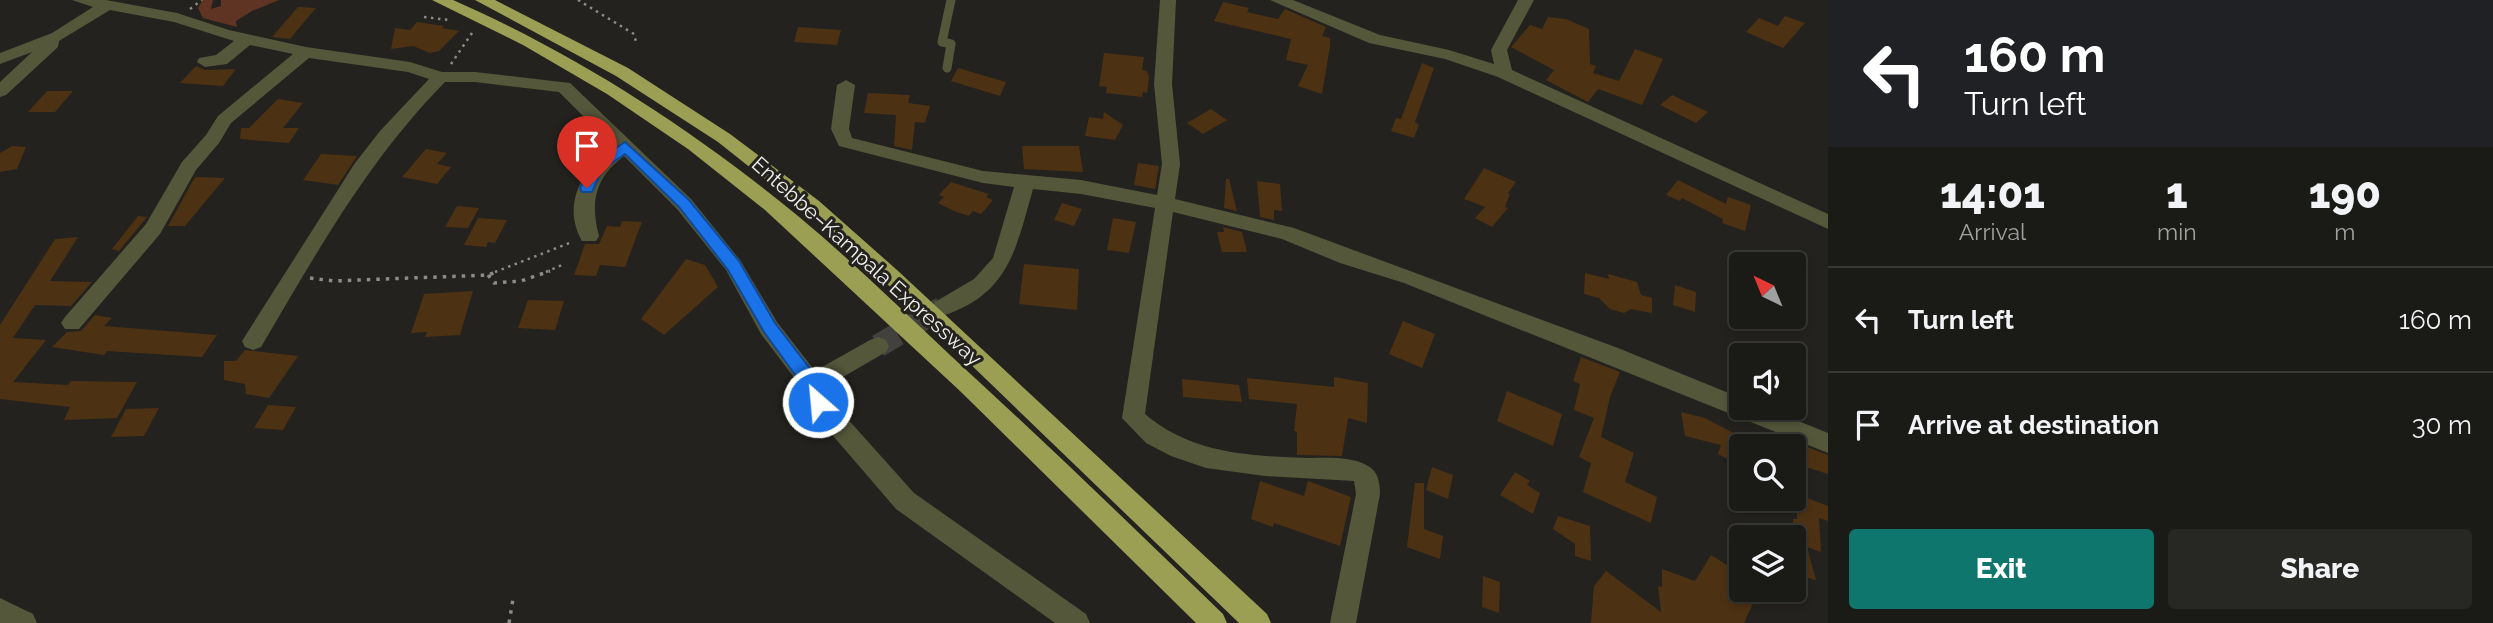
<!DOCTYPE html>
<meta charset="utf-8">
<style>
:root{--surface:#1a1a16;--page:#272723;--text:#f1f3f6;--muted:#9fa1a1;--line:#383835;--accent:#0f766e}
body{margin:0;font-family:Raleway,sans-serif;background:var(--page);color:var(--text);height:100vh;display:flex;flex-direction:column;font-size:26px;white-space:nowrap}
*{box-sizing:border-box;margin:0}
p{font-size:23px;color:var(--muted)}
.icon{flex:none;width:38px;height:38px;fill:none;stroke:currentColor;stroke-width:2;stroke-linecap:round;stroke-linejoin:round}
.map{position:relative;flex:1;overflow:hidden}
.drawer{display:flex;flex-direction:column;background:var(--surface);width:665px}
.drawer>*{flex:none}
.banner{background:#202124;color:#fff;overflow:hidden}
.needle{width:46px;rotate:317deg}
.tools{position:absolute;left:1729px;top:252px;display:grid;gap:14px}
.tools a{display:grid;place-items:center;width:77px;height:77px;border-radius:7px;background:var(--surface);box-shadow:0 4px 10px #0003,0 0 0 2px var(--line);font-size:35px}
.pin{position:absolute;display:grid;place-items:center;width:60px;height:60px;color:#fff;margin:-72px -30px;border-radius:50% 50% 50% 0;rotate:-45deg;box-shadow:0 0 7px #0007}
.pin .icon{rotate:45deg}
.me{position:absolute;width:77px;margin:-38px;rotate:333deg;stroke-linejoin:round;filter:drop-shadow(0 0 5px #0008)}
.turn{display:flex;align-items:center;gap:24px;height:147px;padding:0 21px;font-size:32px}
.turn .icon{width:91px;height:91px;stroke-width:2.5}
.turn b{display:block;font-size:49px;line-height:60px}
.eta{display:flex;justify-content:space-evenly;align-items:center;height:119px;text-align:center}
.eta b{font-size:42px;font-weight:800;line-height:49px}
.primary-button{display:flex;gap:14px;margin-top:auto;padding:14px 21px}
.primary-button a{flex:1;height:80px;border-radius:7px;background:var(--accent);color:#fff;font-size:28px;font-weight:800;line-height:80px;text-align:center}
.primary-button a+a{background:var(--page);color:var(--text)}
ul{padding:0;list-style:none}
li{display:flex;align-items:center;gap:21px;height:105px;padding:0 21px;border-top:2px solid var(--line)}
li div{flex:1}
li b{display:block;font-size:26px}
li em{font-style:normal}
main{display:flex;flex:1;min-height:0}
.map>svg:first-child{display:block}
.green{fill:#5f3423}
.building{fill:#4d3113}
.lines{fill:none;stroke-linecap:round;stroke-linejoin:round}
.street-tunnel{stroke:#42413d;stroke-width:23;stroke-dasharray:23 11;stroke-linecap:butt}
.path-far1{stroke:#8c8b88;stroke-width:2.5;stroke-dasharray:2.5 4.5;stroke-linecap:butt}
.path{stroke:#8c8b88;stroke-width:3.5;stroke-dasharray:3.5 6;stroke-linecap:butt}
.lane{stroke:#54573a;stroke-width:9}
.street{fill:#54573a;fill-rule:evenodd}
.highway{fill:#9b9f54;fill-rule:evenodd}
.route{fill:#1a73e8;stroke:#114b97;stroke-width:2}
.labels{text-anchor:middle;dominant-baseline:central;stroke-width:6;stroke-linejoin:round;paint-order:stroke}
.street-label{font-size:21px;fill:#f1f0ed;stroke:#23221e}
</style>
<main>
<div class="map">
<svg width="1828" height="623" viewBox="0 0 1828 623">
<rect width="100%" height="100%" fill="#23221e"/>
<path class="green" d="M203 0H213L211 9 221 6V0H279L252 11 236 21 237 27 203 18 198 8Z"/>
<path class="building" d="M1223 2 1249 8 1247 12 1278 19 1285 9 1326 27 1322 36 1330 38V46L1322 94 1298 86 1308 65 1286 60 1291 39 1214 21Z
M298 7 316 8 290 39 272 37Z
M1785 16 1805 23 1783 48 1746 32 1759 18 1778 26Z
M1548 17 1566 19 1589 29 1590 64 1596 66 1593 73 1619 81 1635 49 1663 59 1642 105 1598 89 1588 102 1546 80 1554 70 1511 47 1530 25 1542 29Z
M417 22 444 26 442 28 459 31 439 51 430 53 413 46 391 49 395 28 410 30Z
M798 27 841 30 837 45 794 42Z
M1104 53 1144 57 1142 70 1147 71 1149 77 1147 93 1143 92 1142 97 1106 93 1107 87 1099 86Z
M1422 63 1434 68 1415 122 1419 125 1414 138 1391 131 1396 118 1401 119Z
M196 66 205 70 236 69 223 86 180 83Z
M958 68 1006 82 1000 96 951 81Z
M47 91H73L55 112H28Z
M868 93 910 95 908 103 930 106 925 123 915 122 912 150 894 146 896 115 864 113Z
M1672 95 1708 112 1696 123 1660 105Z
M278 99 303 103 283 128H299L289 143 240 139 241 128H249Z
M1211 109 1227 120 1203 134 1187 123Z
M1104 112 1123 125 1115 140 1085 136 1089 117 1103 119Z
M12 146 26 147 17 169 0 172V153Z
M1022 146H1079L1083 172 1024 169Z
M426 149 447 153 437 164 451 167 437 184 402 177Z
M321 154 357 156 338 185 303 180Z
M1138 163 1159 166 1155 189 1134 185Z
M1484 168 1516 182 1508 193 1510 194 1505 207 1508 208 1492 227 1475 218 1485 207 1464 199Z
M195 177 225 178 185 226H168Z
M1226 179H1229L1237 211 1224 208Z
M1678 180 1726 204 1728 197 1751 205 1745 231 1722 223 1723 219 1682 198 1680 201 1666 195Z
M1257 181 1280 184 1282 211 1274 210V220L1260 217Z
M951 182 989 194 986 197 993 200 981 214 973 211 969 216 954 211 938 203 944 197 939 195Z
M1062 203 1082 209 1074 226 1054 220Z
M457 206 479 208 468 228 445 227Z
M138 216 147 217 119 251 112 249Z
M478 218 507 220 495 243 488 242 486 247 464 245Z
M1113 218 1136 222 1129 253 1107 250Z
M622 221 642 222 625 267 600 265 596 276 574 275 585 244H599L607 226 620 227Z
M1223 227 1242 232 1247 252H1222L1217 232H1224Z
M78 237 50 281 92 282 71 306 35 305 13 338 46 340 13 382 68 385 71 381 137 382 117 418 64 420 70 407 0 399V325L55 239Z
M686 259 705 265 718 287 664 335 641 319Z
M1024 264 1079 269 1077 310 1019 304Z
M1585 273 1609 279 1608 274 1637 282 1641 295 1652 298V313L1631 309 1624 313 1610 309 1599 298 1584 294Z
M1675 285 1696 292 1695 312 1673 305Z
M473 291 460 335 425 337 427 332 411 333 424 294Z
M528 300 564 301 555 330 518 328Z
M95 315 112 318 104 326 217 335 202 357 107 351 104 355 52 347 67 332 81 331Z
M1403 321 1435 334 1422 368 1389 354Z
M245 350 298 356 269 398 246 394 245 384 224 380V361H236Z
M1581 357 1620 372 1610 397 1601 437 1634 453 1625 482 1657 497 1651 523 1583 492 1591 463 1579 457 1594 418 1574 410 1580 384 1573 381Z
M1334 377 1368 383 1367 423 1348 418 1342 456 1297 455V432L1294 431 1297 404 1249 399 1247 378 1334 387Z
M1182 379 1239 385 1242 402 1183 397Z
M1507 391 1562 414 1553 446 1497 421Z
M268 405 296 407 283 430 254 428Z
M159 408 144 436 111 437 126 409Z
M1681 412 1705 418 1741 437V466L1718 454 1721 445 1685 436Z
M1794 442 1828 455V474L1794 463Z
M1432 467 1453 475 1448 499 1426 490Z
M1515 472 1530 481 1527 485 1540 493 1533 514 1500 495Z
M1260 481 1304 496 1308 481 1351 497 1340 546 1274 523 1273 527 1251 519Z
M1415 483H1424V529L1443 536 1440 559 1407 547Z
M1797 494 1828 506V521L1819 518 1821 552 1807 547 1816 580 1796 575 1794 564 1793 519H1797Z
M1558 516 1590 526 1591 561 1575 556V544L1553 529Z
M1711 555 1741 574V590L1756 597 1744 623H1591L1594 586 1606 571 1661 612 1658 586 1662 587V569L1695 581Z
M1483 576 1500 582 1499 613 1482 607Z"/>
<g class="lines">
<path class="street-tunnel" d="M878 346 942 308"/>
<path class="path-far1" d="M578 0 634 34 636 42
M190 9 202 0
M424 17 449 20
M451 64 474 30
M495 272 572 242
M546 272 564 264"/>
<path class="path" d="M488 275 494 283 521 281 550 271
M310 278 334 281 488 275 499 271
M509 623 513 599"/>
<path class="lane" d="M947 68 951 44 942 42 951 0"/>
<path class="street" d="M72 0H106L177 13 229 30 306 47 410 62 442 72H475L570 83 691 199 740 260 777 322 815 371 870 340 878 337 886 340 889 346 886 352 824 388 828 397 914 493 1086 614 1090 623H1055L896 509 810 409 802 388 761 334 726 270 677 209 624 156C595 178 590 202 599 236L596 241H582C561 205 583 167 613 146L559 92 475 82H445C368 160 316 254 261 347L253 350 245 347 242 341 355 163 380 131 429 79 408 72 309 58 231 123 219 143 196 170 160 234 79 329H65L61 323 65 317 146 224 182 162 206 135 218 116 293 54 250 45 227 64 205 67 197 62 199 58 216 55 234 41 174 22 110 10 59 41 58 47 6 95 0 97V82L32 52 0 64V53L52 33 93 7Z
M1160 0H1176L1172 84 1180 164 1175 199 1294 228 1618 348 1741 398V408H1766L1828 433V453L1404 283 1340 263 1282 239 1173 212 1145 414C1192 454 1250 456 1309 458 1328 458 1351 456 1368 466 1378 471 1380 483 1380 494L1356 623H1330L1356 494 1354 481 1265 476 1206 468 1171 456 1146 443 1122 418 1155 208 1081 194 1033 189C1016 248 1010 294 942 316L935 314 932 308 935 302 974 279 993 258 1014 187 983 183 839 146 831 129 837 85 846 80 855 85 849 129 852 138 983 171 1081 180 1157 195 1162 164 1154 84Z
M1270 0H1293L1380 35 1449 50 1494 64 1491 50 1518 0H1534L1507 50 1512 70 1828 214V229L1498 77 1445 59 1369 43Z
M0 598 33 614 37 623H0Z"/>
<path class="highway" d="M432 0H453C578 55 692 129 798 216 851 260 900 308 950 355 1043 440 1133 527 1223 614L1227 623H1196L960 391 765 210 688 149 607 94 523 45Z
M475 0H495L628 68 730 134 819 201 897 270 1267 614 1271 623H1239L883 280 805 211 718 142 616 76Z"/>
</g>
<path class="route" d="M625 142 689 200 739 261 775 323 818 379 826 402 824 407H812L804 387 764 332 728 270 679 207 625 154 602 170 592 192H582L580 188 592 164Z"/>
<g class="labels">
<g class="street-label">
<text transform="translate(867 261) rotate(42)">Entebbe–Kampala Expressway</text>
</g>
</g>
</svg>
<div class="tools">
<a><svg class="needle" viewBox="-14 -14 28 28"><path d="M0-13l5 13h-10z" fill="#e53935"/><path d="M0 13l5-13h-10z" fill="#9fa1a1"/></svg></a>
<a><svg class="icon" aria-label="sound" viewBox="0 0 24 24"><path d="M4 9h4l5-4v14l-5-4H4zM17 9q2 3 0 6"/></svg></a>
<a><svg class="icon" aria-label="search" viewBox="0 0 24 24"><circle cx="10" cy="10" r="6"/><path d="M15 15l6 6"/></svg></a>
<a><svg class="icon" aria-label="layers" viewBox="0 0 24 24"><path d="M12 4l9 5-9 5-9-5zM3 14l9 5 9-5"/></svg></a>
</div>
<div class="pin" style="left:587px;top:188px;background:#d93025"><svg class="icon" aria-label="arrive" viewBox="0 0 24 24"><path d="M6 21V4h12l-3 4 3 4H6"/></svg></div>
<svg class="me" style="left:818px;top:402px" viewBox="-20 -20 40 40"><circle r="17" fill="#1a73e8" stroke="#fff" stroke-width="3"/><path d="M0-11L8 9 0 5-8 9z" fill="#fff"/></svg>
</div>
<section class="drawer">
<div class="banner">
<div class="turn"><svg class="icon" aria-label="left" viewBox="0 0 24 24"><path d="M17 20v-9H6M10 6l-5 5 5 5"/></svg><div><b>160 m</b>Turn left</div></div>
</div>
<div class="eta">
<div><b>14:01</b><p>Arrival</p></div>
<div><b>1</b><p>min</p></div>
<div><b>190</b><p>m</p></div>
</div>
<ul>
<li><svg class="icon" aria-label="left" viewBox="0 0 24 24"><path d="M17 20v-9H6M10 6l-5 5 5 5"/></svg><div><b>Turn left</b></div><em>160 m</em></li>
<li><svg class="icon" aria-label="arrive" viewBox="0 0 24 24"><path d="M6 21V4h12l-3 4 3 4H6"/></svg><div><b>Arrive at destination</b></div><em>30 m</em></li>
</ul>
<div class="primary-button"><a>Exit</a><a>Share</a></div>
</section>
</main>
